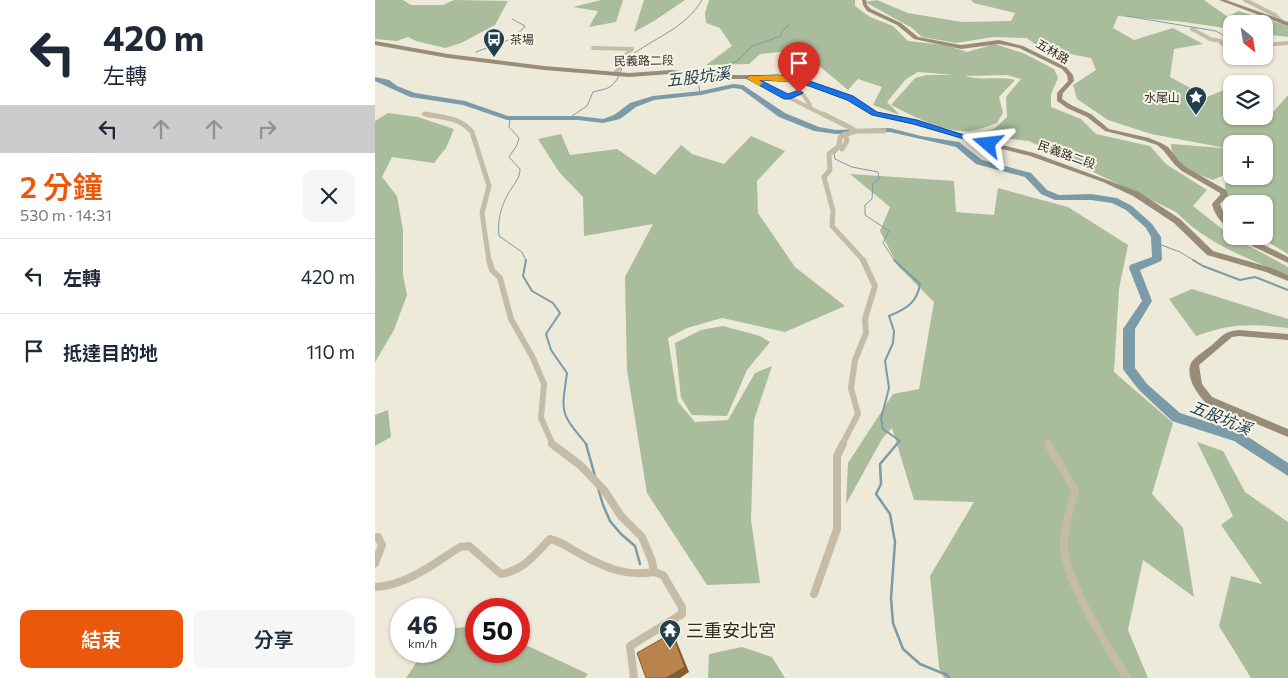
<!DOCTYPE html>
<html lang="zh-TW">
<meta charset="utf-8">
<style>
:root{--surface:#fff;--page:#f6f6f7;--text:#1f2937;--muted:#747a83;--line:#e0e1e3;--accent:#ea580c}
body{margin:0;font-family:Commissioner,"Noto Sans TC",sans-serif;background:var(--page);color:var(--text);height:100vh;display:flex;flex-direction:column;font-size:19px;white-space:nowrap}
*{box-sizing:border-box;margin:0}
p{font-size:16px;color:var(--muted)}
.icon{flex:none;width:28px;height:28px;fill:none;stroke:currentColor;stroke-width:2;stroke-linecap:round;stroke-linejoin:round}
.map{position:relative;flex:1;overflow:hidden}
.side{display:flex;flex-direction:column;background:var(--surface);width:375px}
.side>*{flex:none}
.top-card{background:#fff;color:var(--text);overflow:hidden}
.needle{width:32px;rotate:150deg}
.controls{position:absolute;left:848px;top:15px;display:grid;gap:10px}
.controls a{display:grid;place-items:center;width:50px;height:50px;border-radius:10px;background:var(--surface);box-shadow:0 1px 4px #0004;font-size:25px}
.speed{position:absolute;left:15px;top:598px;display:flex;gap:10px;font-size:25px;font-weight:700;text-align:center}
.speed>*{display:grid;place-content:center;width:65px;height:65px;border-radius:50%;background:var(--surface);box-shadow:0 1px 4px #0004;line-height:1}
.speed small{font-size:12px;font-weight:400}
.speed .limit{border:8px solid #d22;background:#fff;color:#111}
.pin{position:absolute;display:grid;place-items:center;width:42px;height:42px;color:#fff;margin:-51px -21px;border-radius:50% 50% 50% 0;rotate:-45deg;box-shadow:0 0 5px #0007}
.pin .icon{rotate:45deg}
.me{position:absolute;width:55px;margin:-28px;rotate:287deg;stroke-linejoin:round;filter:drop-shadow(0 0 4px #0008)}
.turn{display:flex;align-items:center;gap:18px;height:105px;padding:0 20px;font-size:22px}
.turn .icon{width:65px;height:65px;stroke-width:2.5}
.turn b{display:block;font-size:35px;line-height:42px}
.lanes{display:flex;align-items:center;height:48px;padding:0 20px;background:#0003;justify-content:center;gap:25px;direction:ltr}
.lanes .off{opacity:.35}
.round{display:grid;place-items:center;flex:none;width:52px;height:52px;border-radius:10px;background:var(--page)}
.head{display:flex;align-items:center;justify-content:space-between;height:85px;padding:0 20px}
h1{font-size:30px;font-weight:600;line-height:38px;color:var(--accent)}
.action{display:flex;gap:10px;margin-top:auto;padding:10px 20px}
.action a{flex:1;height:58px;border-radius:10px;background:var(--accent);color:#fff;font-size:20px;font-weight:600;line-height:58px;text-align:center}
.action a+a{background:var(--page);color:var(--text)}
ul{padding:0;list-style:none}
li{display:flex;align-items:center;gap:15px;height:75px;padding:0 20px;border-top:1px solid var(--line)}
li div{flex:1}
li b{display:block;font-size:19px}
li em{font-style:normal}
main{display:flex;flex:1;min-height:0}
.map>svg:first-child{display:block}
.green{fill:#a9bc9b}
.lines{fill:none;stroke-linecap:round;stroke-linejoin:round}
.stream-far2{stroke:#7b9ba8;stroke-width:1}
.stream-far1{stroke:#7b9ba8;stroke-width:2}
.stream{stroke:#7b9ba8;stroke-width:2.5}
.river{fill:#7b9ba8;fill-rule:evenodd}
.street-far3{stroke:#c5bca7;stroke-width:4}
.street-far2{stroke:#c5bca7;stroke-width:5}
.street-far1{stroke:#c5bca7;stroke-width:6}
.street{stroke:#c5bca7;stroke-width:8}
.secondary{fill:#988c78;fill-rule:evenodd}
.shaded-wall{fill:#825b35}
.building{fill:#ba824c;stroke:#825b35}
.route{fill:#1a73e8;stroke:#114b97}
.slow{fill:#f59e0b}
.labels{text-anchor:middle;dominant-baseline:central;stroke-width:4;stroke-linejoin:round;paint-order:stroke}
.far-poi-label{font-size:12px;fill:#322d27;stroke:#f7f3e5;text-anchor:start}
.far-street-label{font-size:12px;fill:#322d27;stroke:#f7f3e5}
.water-label{font-size:16px;font-style:italic;fill:#20404f;stroke:#f7f3e5}
.near-poi-label{font-size:18px;fill:#322d27;stroke:#f7f3e5;text-anchor:start}
</style>
<main>
<section class="side">
<div class="top-card">
<div class="turn"><svg class="icon" aria-label="left" viewBox="0 0 24 24"><path d="M17 20v-9H6M10 6l-5 5 5 5"/></svg><div><b>420 m</b>左轉</div></div>
<div class="lanes"><svg class="icon" aria-label="left" viewBox="0 0 24 24"><path d="M17 20v-9H6M10 6l-5 5 5 5"/></svg><svg class="icon off" aria-label="ahead" viewBox="0 0 24 24"><path d="M12 20V5M6 11l6-6 6 6"/></svg><svg class="icon off" aria-label="ahead" viewBox="0 0 24 24"><path d="M12 20V5M6 11l6-6 6 6"/></svg><svg class="icon off" aria-label="right" viewBox="0 0 24 24"><path d="M7 20v-9h11M14 6l5 5-5 5"/></svg></div>
</div>
<div class="head"><div><h1>2 分鐘</h1><p>530 m · 14:31</p></div><a class="round"><svg class="icon" aria-label="close" viewBox="0 0 24 24"><path d="M6 6l12 12M18 6L6 18"/></svg></a></div>
<ul>
<li><svg class="icon" aria-label="left" viewBox="0 0 24 24"><path d="M17 20v-9H6M10 6l-5 5 5 5"/></svg><div><b>左轉</b></div><em>420 m</em></li>
<li><svg class="icon" aria-label="arrive" viewBox="0 0 24 24"><path d="M6 21V4h12l-3 4 3 4H6"/></svg><div><b>抵達目的地</b></div><em>110 m</em></li>
</ul>
<div class="action"><a>結束</a><a>分享</a></div>
</section>
<div class="map">
<svg width="913" height="678" viewBox="0 0 913 678">
<rect width="100%" height="100%" fill="#eeead9"/>
<path class="green" d="M0 0H28L36 5H68L79 0 133 1 120 25 86 43 70 48 41 41 33 37 22 41 0 39Z
M226 0H248L241 22 214 27 223 11 198 7Z
M269 0H310L279 21 259 32Z
M334 0H480V6L495 17 518 26 533 41 570 45 592 52 620 44 648 53 679 69 683 78 676 94V107L706 119 721 134 775 146 791 164 832 190 818 206 856 236 913 267V275C873 259 832 244 801 212L654 141 599 135 619 129 632 117 631 97 646 79 632 75 590 76C606 81 623 76 640 80L624 97 628 113 622 123C613 126 603 130 595 131 569 133 538 116 516 105L540 78 552 75H579L543 72 531 79 512 102 525 115 498 105 507 87 483 79 473 90 442 64 405 52 385 54 374 64 331 65 357 46 345 28 331 23 330 13Z
M502 0 533 13 587 22 636 21 640 13 599 3 596 0H829L853 17 863 11 913 26V37L889 34V24H856V29L809 22 743 16 738 28 759 40 798 28 828 44 799 49 795 77 832 97 856 87V116H884L893 118 913 95V254L883 236H889V204H856V220L853 219 850 184 859 176H889V144H856V149L776 134 733 120 702 99 698 85 721 70 716 58 689 53 673 54 652 38 618 37 581 43 547 37 537 28 490 2Z
M13 113 43 117 79 129 71 148 59 163 17 157 7 177 22 196 28 230V275L32 295 19 330 0 362V121Z
M186 134 195 155 242 149 280 175 306 145 317 154 349 164 376 136 410 151 382 181 383 213 420 267 470 306 410 332 347 318 312 328 293 338 303 402 320 422 353 420 380 373 397 366 379 420 376 520 385 583 332 585 272 493 252 370 250 277 278 224 209 236 208 197 184 172 163 139Z
M796 144 847 148 856 153V172L838 180C820 173 796 166 796 144Z
M475 174 579 181 581 212 619 215 623 188 693 207 753 245 744 289 739 372 798 423 777 494 808 528 819 597 768 560 753 630 773 678H569L564 667 555 576 599 502 539 500 517 428 507 439 471 504 473 463 518 394 544 389 559 302 523 266 505 231 515 207Z
M817 289 913 319V328C877 324 857 323 821 336L794 299Z
M348 326 385 336 395 342 372 370 352 416 317 415 306 398 300 343 326 330Z
M13 410 16 437 0 446V415Z
M822 442 848 451 870 492 913 522V678H876L844 626 856 576 887 584 846 525 858 516Z
M101 626V651H144V638L153 646 213 674 210 678H31L49 651H69V635L81 628Z
M367 647 397 657 410 678H333L334 654Z"/>
<g class="lines">
<path class="stream-far2" d="M751 16 841 31 856 40
M101 52C120 44 137 43 150 26L137 19
M334 75 363 60 377 46 406 36 407 31 414 25
M325 93 323 82 330 77
M135 118 134 127 144 138 142 145 134 157 145 169C145 179 138 185 133 194 126 206 122 222 124 236L147 252 151 261
M194 118 212 106 218 92C224 90 231 90 236 86 246 79 245 65 254 57 280 37 310 29 327 0
M465 148 459 154 460 159 477 167 503 172 504 179 498 183 497 199 490 205V215L514 231 508 243 520 261
M781 243 805 252 820 261"/>
<path class="stream-far1" d="M151 260 148 276 157 291 178 303 185 313 171 334 176 350 192 373C186 415 185 412 212 445
M519 260 545 284C542 303 531 309 514 316L519 331 518 343 510 361 514 388 506 419 508 429 525 441 521 445
M818 260 828 266 865 280 880 277 913 290"/>
<path class="stream" d="M211 444 220 476
M522 444 505 464 506 484 501 494 515 514 520 542 516 598 518 623 528 649 545 664 572 675 574 678
M223 488 228 505 235 521 246 534 260 546 265 564"/>
<path class="river" d="M0 77 14 80 22 86 40 93 90 101 133 116H203L228 119 239 115 255 103 278 96 326 91 358 84 368 85 410 113 444 127 461 130 515 128 546 136 584 142 607 160 656 173 672 190 684 195 716 194 742 198 757 206 777 224 786 237 787 259 786 261 765 270 777 301 760 329V368L772 384 805 413 867 433 913 463V476L859 441 797 421 764 390 750 372 748 369V329L767 301 754 268 755 265 777 257 776 237 771 228 751 210 737 203 716 200H680L666 194 650 177 601 164 581 147 515 132 461 134 439 131 404 117 366 89 358 88 326 95 279 100 261 107 245 119 228 123 203 120H132L88 105 35 97 0 81Z"/>
<path class="street-far3" d="M870 0 900 15 908 23
M817 29 835 39 856 43
M846 43 856 49
M889 45 913 43
M218 48 257 49 247 59 246 66 239 74
M887 56 891 57
M375 78 451 116
M412 97 427 93 435 105 432 107
M49 114 57 116"/>
<path class="street-far2" d="M51 114C68 118 85 117 97 132L114 186 107 213 114 261
M448 114 478 129 479 132
M467 149 472 141 470 134
M489 261 457 226 458 211 449 177 455 170 454 154 464 146 465 137 480 131H509"/>
<path class="street-far1" d="M114 260 117 270 125 278 136 319 158 358 169 384 166 418 178 445
M467 445 483 414 476 388 480 360 491 333 490 319 500 286 488 260"/>
<path class="street" d="M673 444 700 490C696 507 689 525 689 543 689 581 732 645 752 678
M0 538 3 537 7 545 0 563
M0 587C31 586 60 563 85 547L94 546 126 574C149 570 159 555 175 539 188 542 195 549 207 555 231 568 252 577 279 572L277 561 267 537 246 516 229 490 205 465 177 444
M439 594 462 529V456L468 444
M259 678 255 646 307 614V607L288 575 279 572"/>
<path class="secondary" d="M487 0H491L492 5 496 9 526 23 543 37 586 45 624 40 648 46 691 67 698 75 699 81 688 93 687 99 696 105 716 114 734 129 774 138 786 143 793 147 805 162 812 168 851 190 853 195 845 204 850 217 856 223V229C847 225 839 214 837 204L845 195V193L807 171 800 165 788 150 782 145 770 141 730 131 712 117 692 108 682 101V93L693 81 692 75 687 69 644 48 624 44 586 49 539 39 522 25 492 11 488 5Z
M844 0H851L913 22V26Z
M0 41 73 54 169 66 254 73 296 70 343 75H403L426 79 477 97 501 112 529 117 615 142 659 153 732 180 764 192 805 219 838 251 897 268 913 275V281L891 272 832 255 799 223 758 196 728 182 655 156 611 145 526 120 497 115 473 99 423 82 403 79H343L296 74 254 77 169 70 73 58 0 45Z
M864 236H874L885 243 913 257V263L879 247Z
M864 330 913 334V340L864 336 857 337 824 365 827 384 837 397 913 429V437L831 403C822 394 810 377 816 363 818 358 832 349 837 345 847 336 850 331 864 330Z"/>
</g>
<path class="shaded-wall" d="M297 633 301 640 314 672 305 678H291Z"/>
<path class="building" d="M297 633 310 667 291 678H271L262 653Z"/>
<path class="route" d="M403 75 426 78 478 96 502 112 542 120 617 144 613 146 538 124 497 115 472 100 423 82 385 80 413 94 424 90 428 93 415 99H409L371 78 375 76Z"/>
<path class="slow" d="M403 75 425 78 429 80C423 84 394 80 384 80L388 83 384 86 371 78 375 76Z"/>
<defs>
<g id="bus-pin" transform="scale(1.125)"><path d="M0 17L-7.5 6A9.5 9.5 0 1 1 7.5 6Z" fill="#20404f" stroke="#f7f3e5"/><path d="M-5-6H5V4H4V6H2V4H-2V6H-4V4H-5ZM-3.5-4V0h7V-4ZM-3.5 1.2v1.5H-2V1.2ZM2 1.2v1.5H3.5V1.2Z" fill="#fff"/></g>
<g id="sight-pin" transform="scale(1.125)"><path d="M0 17L-7.5 6A9.5 9.5 0 1 1 7.5 6Z" fill="#20404f" stroke="#f7f3e5"/><path d="M0-6L1.8-2.2L6-1.7L2.9 1.2L3.7 5.4L0 3.3L-3.7 5.4L-2.9 1.2L-6-1.7L-1.8-2.2Z" fill="#fff"/></g>
<g id="temple-pin" transform="scale(1.125)"><path d="M0 17L-7.5 6A9.5 9.5 0 1 1 7.5 6Z" fill="#20404f" stroke="#f7f3e5"/><path d="M0-6L5-2H3V0L6.5 2.5H4V6H1.5V3h-3V6H-4V2.5H-6.5L-3 0V-2H-5Z" fill="#fff"/></g>
</defs>
<g fill-rule="evenodd">
<use href="#bus-pin" x="119" y="39"/>
<use href="#sight-pin" x="821" y="97"/>
<use href="#temple-pin" x="295" y="630"/>
</g>
<g class="labels">
<g class="far-poi-label">
<text x="135" y="39">茶場</text>
<text x="805" y="97" text-anchor="end">水尾山</text>
</g>
<g class="far-street-label">
<text transform="translate(678 51) rotate(30)">五林路</text>
<text transform="translate(269 60) rotate(-1)">民義路二段</text>
<text transform="translate(692 154) rotate(20)">民義路二段</text>
</g>
<g class="water-label">
<text transform="translate(323 76) rotate(-7)">五股坑溪</text>
<text transform="translate(846 417) rotate(22)">五股坑溪</text>
</g>
<g class="near-poi-label">
<text x="311" y="630">三重安北宮</text>
</g>
</g>
</svg>
<div class="controls">
<a><svg class="needle" viewBox="-14 -14 28 28"><path d="M0-13l5 13h-10z" fill="#e53935"/><path d="M0 13l5-13h-10z" fill="#747a83"/></svg></a>
<a><svg class="icon" aria-label="layers" viewBox="0 0 24 24"><path d="M12 4l9 5-9 5-9-5zM3 14l9 5 9-5"/></svg></a>
<a>+</a>
<a>−</a>
</div>
<div class="speed"><div>46<small>km/h</small></div><div class="limit">50</div></div>
<div class="pin" style="left:424px;top:93px;background:#d93025"><svg class="icon" aria-label="arrive" viewBox="0 0 24 24"><path d="M6 21V4h12l-3 4 3 4H6"/></svg></div>
<svg class="me" style="left:613px;top:144px" viewBox="-20 -20 40 40"><path d="M0-17L14 15 0 8-14 15z" fill="#1a73e8" stroke="#fff" stroke-width="4"/></svg>
</div>
</main>
